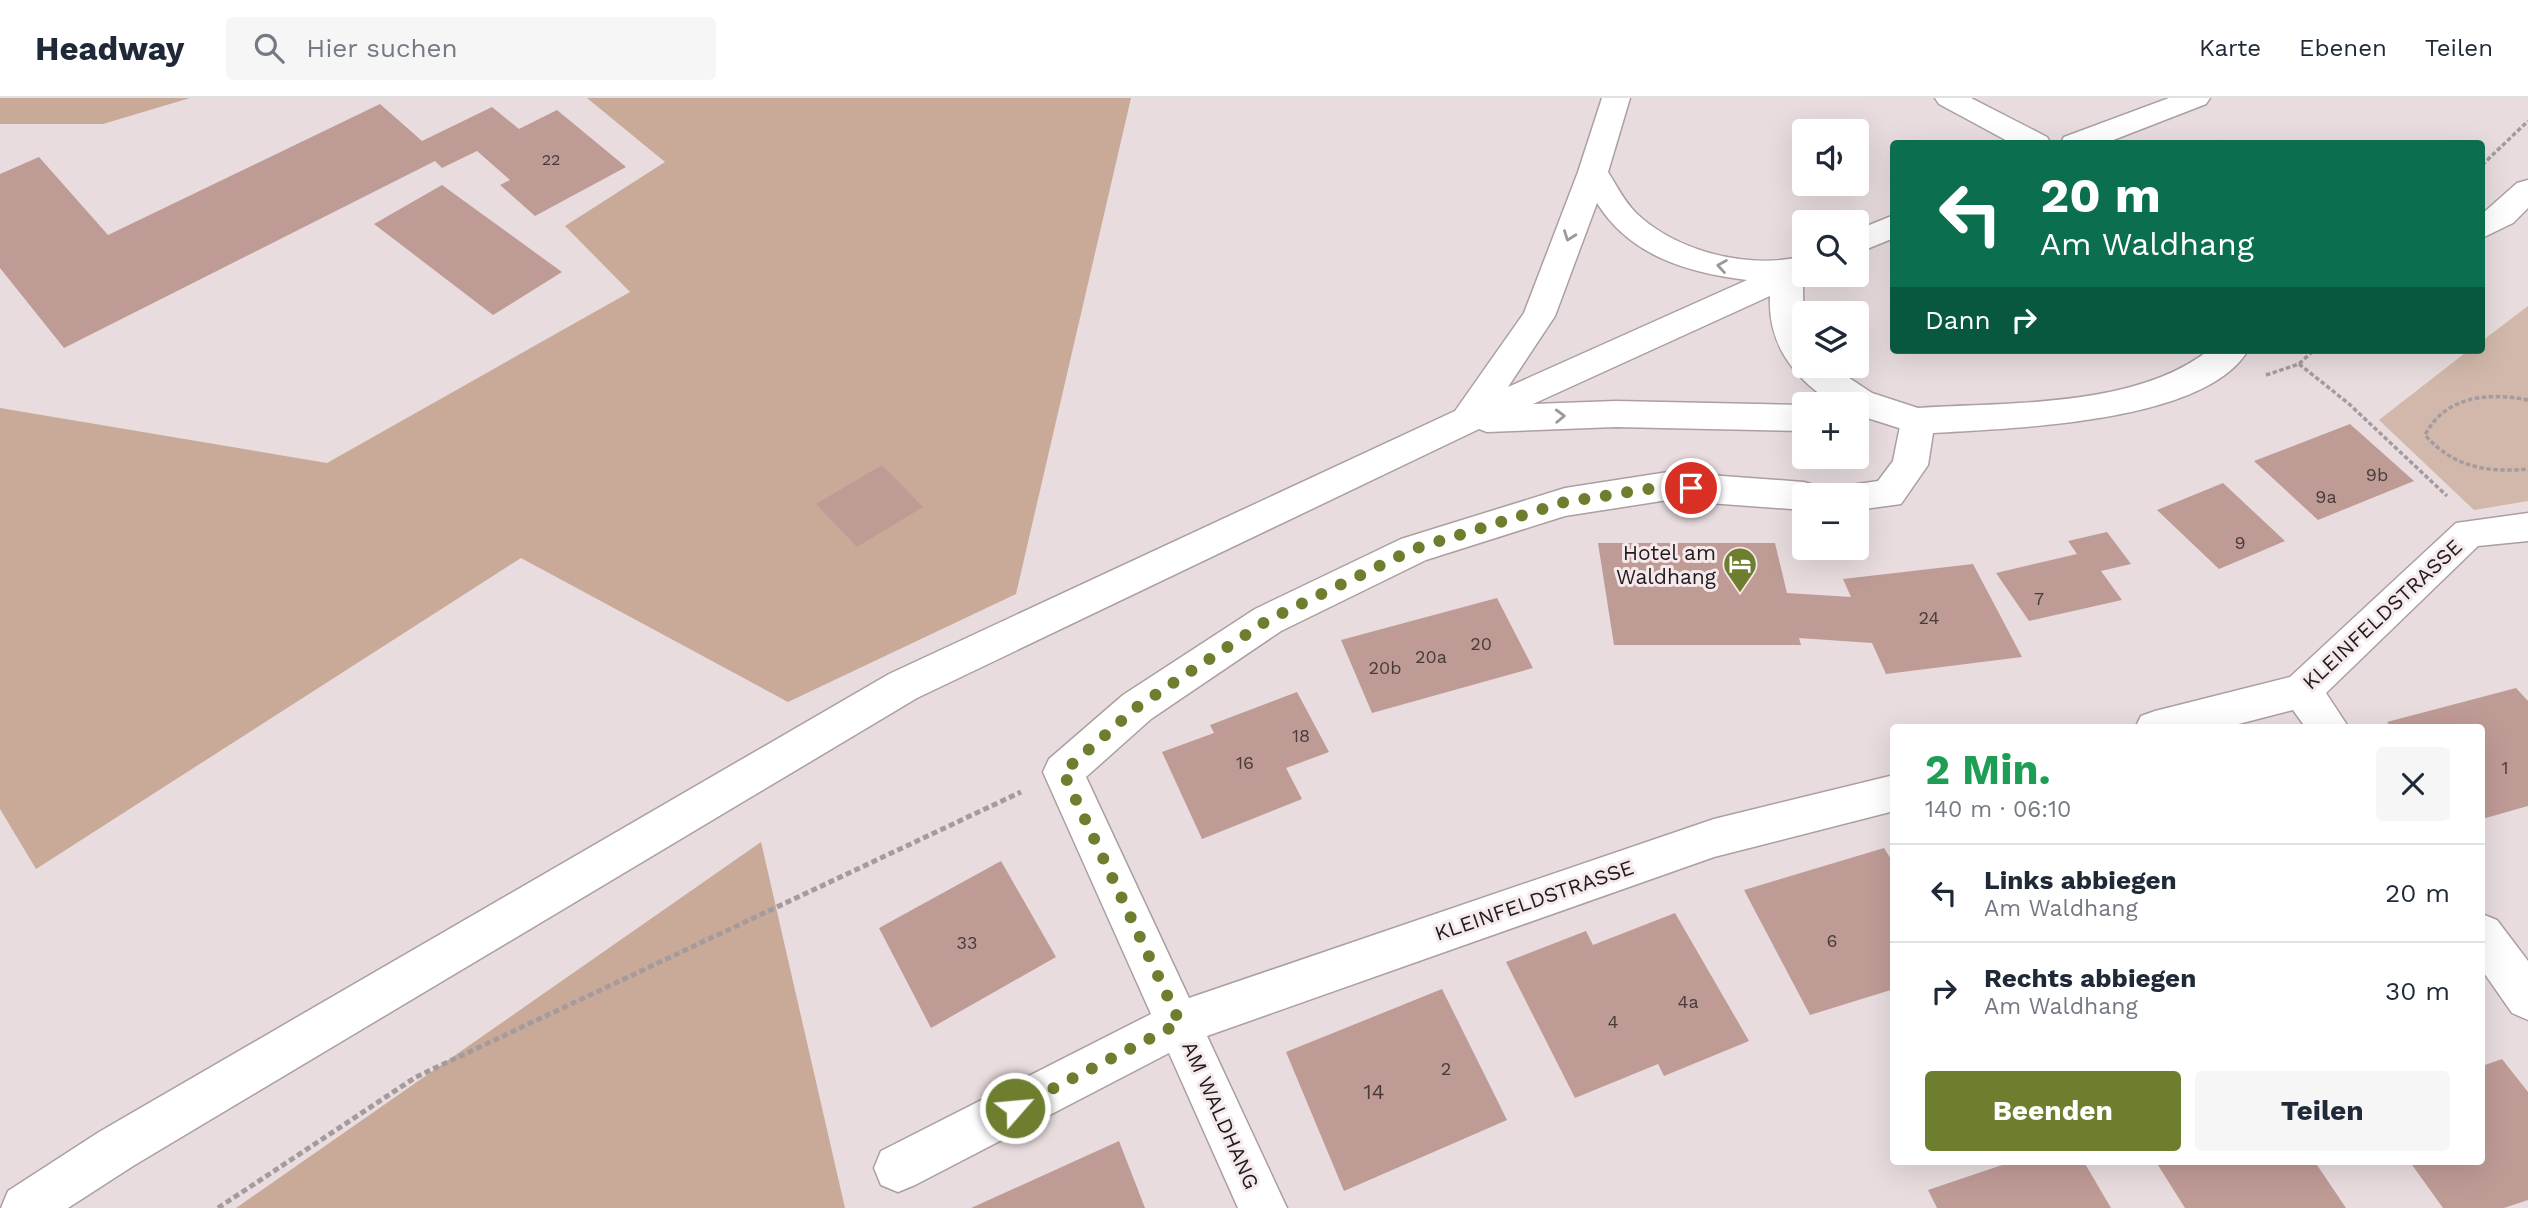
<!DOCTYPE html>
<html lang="de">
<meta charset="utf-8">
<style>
:root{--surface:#fff;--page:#f6f6f7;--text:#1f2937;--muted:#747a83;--line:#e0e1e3;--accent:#6d7f2e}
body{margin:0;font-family:"Work Sans",sans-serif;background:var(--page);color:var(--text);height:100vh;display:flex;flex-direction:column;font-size:26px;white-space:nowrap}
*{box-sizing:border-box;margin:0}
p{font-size:23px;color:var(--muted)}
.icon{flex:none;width:38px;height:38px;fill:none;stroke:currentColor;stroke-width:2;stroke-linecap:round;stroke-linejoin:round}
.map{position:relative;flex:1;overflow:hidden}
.sheet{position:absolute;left:1890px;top:626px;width:595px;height:441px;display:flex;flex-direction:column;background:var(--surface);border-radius:7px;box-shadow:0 7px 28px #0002}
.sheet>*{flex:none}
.guide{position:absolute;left:1890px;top:42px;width:595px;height:214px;border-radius:7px;box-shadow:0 7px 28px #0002;background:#0b6e4f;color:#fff;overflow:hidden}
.controls{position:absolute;left:1792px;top:21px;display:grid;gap:14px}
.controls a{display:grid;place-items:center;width:77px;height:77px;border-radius:7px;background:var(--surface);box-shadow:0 7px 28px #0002;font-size:35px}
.pin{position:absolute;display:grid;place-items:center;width:60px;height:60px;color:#fff;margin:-30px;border:4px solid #fff;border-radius:50%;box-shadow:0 2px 7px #0007}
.me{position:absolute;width:77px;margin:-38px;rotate:63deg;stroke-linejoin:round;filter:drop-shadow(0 0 5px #0008)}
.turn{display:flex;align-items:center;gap:24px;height:147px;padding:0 35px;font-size:32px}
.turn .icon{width:91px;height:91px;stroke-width:2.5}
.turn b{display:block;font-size:49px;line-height:60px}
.then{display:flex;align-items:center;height:66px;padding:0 35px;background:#0003;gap:14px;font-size:26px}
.round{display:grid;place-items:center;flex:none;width:74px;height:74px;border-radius:7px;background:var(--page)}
.head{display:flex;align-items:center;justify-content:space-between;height:119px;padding:0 35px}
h1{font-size:42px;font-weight:700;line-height:52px;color:#1e9e55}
.cta{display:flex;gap:14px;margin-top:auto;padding:14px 35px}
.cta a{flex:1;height:80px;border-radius:7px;background:var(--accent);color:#fff;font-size:28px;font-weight:700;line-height:80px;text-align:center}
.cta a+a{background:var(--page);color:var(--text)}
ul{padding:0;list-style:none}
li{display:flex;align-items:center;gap:21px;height:98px;padding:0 35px;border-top:2px solid var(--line)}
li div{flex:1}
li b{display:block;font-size:26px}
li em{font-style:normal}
header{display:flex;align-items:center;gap:42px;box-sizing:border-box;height:98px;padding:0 35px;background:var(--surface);border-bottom:2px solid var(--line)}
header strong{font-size:33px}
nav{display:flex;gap:38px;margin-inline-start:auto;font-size:24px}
.search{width:490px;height:63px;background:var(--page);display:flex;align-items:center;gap:18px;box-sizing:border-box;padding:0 24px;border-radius:7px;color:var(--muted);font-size:26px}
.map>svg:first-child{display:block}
.green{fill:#d1b8aa}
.forest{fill:#c9aa98}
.building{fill:#bf9b96}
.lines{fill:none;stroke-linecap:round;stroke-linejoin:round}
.minor-casing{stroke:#ab9fa1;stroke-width:3}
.major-casing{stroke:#ab9fa1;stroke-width:3}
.path-far1{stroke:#a59b9d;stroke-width:3.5;stroke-dasharray:4.5 2.5;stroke-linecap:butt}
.path{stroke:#a59b9d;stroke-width:5;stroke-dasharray:6 3.5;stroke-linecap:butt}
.minor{fill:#fff;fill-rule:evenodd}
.major{fill:#fff;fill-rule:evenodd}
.oneway{stroke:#9b9899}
.route{stroke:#6d7f2e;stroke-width:12;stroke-dasharray:0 21.6}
.labels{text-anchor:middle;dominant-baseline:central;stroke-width:6;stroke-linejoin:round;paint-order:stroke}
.far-number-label{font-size:16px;fill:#483b3a}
.number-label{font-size:18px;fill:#483b3a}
.poi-label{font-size:21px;fill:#201b1c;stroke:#f5e9eb;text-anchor:end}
.street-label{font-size:21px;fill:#201b1c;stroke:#f5e9eb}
.near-number-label{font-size:21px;fill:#483b3a}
</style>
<header>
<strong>Headway</strong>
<div class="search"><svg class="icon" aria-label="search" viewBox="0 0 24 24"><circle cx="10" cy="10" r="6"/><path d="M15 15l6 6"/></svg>Hier suchen</div>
<nav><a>Karte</a><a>Ebenen</a><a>Teilen</a></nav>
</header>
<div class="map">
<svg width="2528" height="1110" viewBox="0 0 2528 1110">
<rect width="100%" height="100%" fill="#e8dcde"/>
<path class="green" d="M2528 208V403L2474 412 2379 322 2469 252H2482V243Z"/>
<path class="forest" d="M0 0H190L103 26H0Z
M587 0H1131L1016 496 788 604 521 460 36 771 0 711V310L327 365 630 194 565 128 665 64Z
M761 744 845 1110H236Z"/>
<path class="building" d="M380 6 422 43 492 9 519 31 557 12 626 69 535 118 500 87 510 82 477 53 442 70 435 63 64 250 0 170V76L39 59 108 137Z
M442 87 562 174 493 217 374 126Z
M2350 326 2414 383 2318 422 2254 363Z
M882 367 923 409 857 449 816 406Z
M2223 385 2285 443 2219 471 2157 412Z
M2107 434 2131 466 2101 473 2122 502 2029 523 1996 475 2077 456 2068 443Z
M1598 445H1775L1787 495 1851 499 1843 481 1973 466 2022 559 1886 576 1872 545 1799 540 1801 547H1614Z
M1497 500 1533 570 1372 615 1341 542Z
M2516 590 2528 603V708L2482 721V630H2392L2387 624Z
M1297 594 1329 654 1286 670 1302 701 1202 741 1162 654 1214 635 1210 627Z
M1884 750 1894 766V891L1810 917 1744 792Z
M1001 763 1056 859 931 930 879 830Z
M1675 815 1749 943 1664 978 1658 966 1575 1000 1506 864 1586 833 1593 847Z
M1442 891 1507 1022 1344 1093 1286 954Z
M2502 961 2528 994V1102L2504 1110H2443L2410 1064H2482V968Z
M1119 1043 1145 1110H971Z
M2011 1064H2084L2111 1110H1937L1928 1092Z
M2156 1064H2315L2346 1110H2185Z"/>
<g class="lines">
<g class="minor-casing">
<path id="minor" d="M1935 0H1971L2047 39 2051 46H2013L1939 6Z
M2528 82V110L2513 125 2482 140V116L2517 85Z
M2209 252H2248C2205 326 2010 330 1933 335L1928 367 1901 406 1857 412V397H1840L1844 388 1878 383 1893 363 1901 323 1906 314 1918 310C2008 304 2136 310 2209 252Z
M1668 374 1804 384 1817 388 1821 397H1804V412L1668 402 1565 418 1426 462 1281 533 1151 621 1086 679 1189 900 1714 721 1894 677V713L1714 759 1207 938 1287 1110H1238L1169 955 915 1087 898 1094 881 1087 874 1070 881 1053 1151 916 1043 674 1049 661 1123 597 1255 511 1401 441 1565 390Z
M2528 415V443L2478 448 2326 595 2349 630H2306L2293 612 2223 630H2135L2141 618 2155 613 2290 579 2456 425Z
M2482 816 2497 822 2528 863V922L2512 915 2482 872Z"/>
</g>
<g class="major-casing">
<path id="major" d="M1602 0H1630L1608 74C1617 88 1624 103 1636 115 1677 154 1750 172 1804 158V177H1815L1804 182 1803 187 1804 268H1831L1872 295 1930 314 1935 323 1930 332 1918 336 1861 318 1857 316V306C1850 306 1841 308 1835 306 1828 303 1821 297 1816 293 1785 268 1768 238 1770 198L1533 306 1616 303 1804 307V333L1616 329 1487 334 1479 331 917 600 133 1068 68 1110H1L8 1093 99 1034 889 576 1455 313 1524 215 1578 74ZM1597 105C1630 158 1688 175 1747 182L1508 289 1555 218Z
M2169 0H2210L2206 6 2103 46H2060L2064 39Z
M1894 117V140L1857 155V132Z"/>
</g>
<path class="path-far1" d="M2219 43 2223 46
M2482 67 2528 23
M2299 266 2348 305 2447 398
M2266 277 2299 266 2314 252
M2528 302C2488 294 2445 298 2425 337 2453 369 2487 375 2528 371"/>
<path class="path" d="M218 1110 416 979 1021 694"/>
<use href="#minor" class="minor"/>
<use href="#major" class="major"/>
</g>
<defs><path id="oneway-chevron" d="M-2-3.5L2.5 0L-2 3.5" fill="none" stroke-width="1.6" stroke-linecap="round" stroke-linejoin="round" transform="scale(1.75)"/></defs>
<g class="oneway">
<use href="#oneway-chevron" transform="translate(1569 138) rotate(110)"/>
<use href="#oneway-chevron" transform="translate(1722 168) rotate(-171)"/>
<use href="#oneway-chevron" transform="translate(1560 318) rotate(-2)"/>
</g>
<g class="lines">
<path class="route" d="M1015 1010 1180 925 1063 674 1137 609 1268 522 1414 451 1565 404 1668 388 1691 390"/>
</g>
<defs>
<g id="hotel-pin" transform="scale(1.75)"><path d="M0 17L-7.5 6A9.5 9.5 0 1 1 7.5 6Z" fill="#6d7f2e" stroke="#f5e9eb"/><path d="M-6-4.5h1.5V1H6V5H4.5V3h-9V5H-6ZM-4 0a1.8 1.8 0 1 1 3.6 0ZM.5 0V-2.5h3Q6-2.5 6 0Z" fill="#fff"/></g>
</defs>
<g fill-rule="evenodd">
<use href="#hotel-pin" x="1740" y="466"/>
</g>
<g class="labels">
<g class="far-number-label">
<text x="551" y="61">22</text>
</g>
<g class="number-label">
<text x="2377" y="376">9b</text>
<text x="2326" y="398">9a</text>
<text x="2240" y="444">9</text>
<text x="2039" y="500">7</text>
<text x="1929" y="519">24</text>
<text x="1481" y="545">20</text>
<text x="1431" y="558">20a</text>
<text x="1385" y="569">20b</text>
<text x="1301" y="637">18</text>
<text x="1245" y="664">16</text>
<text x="2505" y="669">1</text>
<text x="1832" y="842">6</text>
<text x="967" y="844">33</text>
<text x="1688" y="903">4a</text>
<text x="1613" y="923">4</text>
<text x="1446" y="970">2</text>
</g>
<g class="poi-label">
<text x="1716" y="454">Hotel am<tspan x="1716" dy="24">Waldhang</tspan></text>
</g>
<g class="street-label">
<text transform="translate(2382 516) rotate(-43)">KLEINFELDSTRASSE</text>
<text transform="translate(1534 802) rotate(-19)">KLEINFELDSTRASSE</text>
<text transform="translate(1221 1017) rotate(66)">AM WALDHANG</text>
</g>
<g class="near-number-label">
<text x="1374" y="993">14</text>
</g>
</g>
</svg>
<div class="controls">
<a><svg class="icon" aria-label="sound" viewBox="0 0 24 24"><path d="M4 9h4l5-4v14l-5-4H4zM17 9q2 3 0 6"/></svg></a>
<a><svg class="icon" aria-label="search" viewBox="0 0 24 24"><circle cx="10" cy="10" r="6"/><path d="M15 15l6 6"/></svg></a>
<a><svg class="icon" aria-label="layers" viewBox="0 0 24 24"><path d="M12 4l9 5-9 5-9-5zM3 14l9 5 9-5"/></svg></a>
<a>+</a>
<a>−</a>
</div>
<div class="pin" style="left:1691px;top:390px;background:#d93025"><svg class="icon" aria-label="arrive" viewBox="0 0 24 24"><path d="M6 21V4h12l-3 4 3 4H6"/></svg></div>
<svg class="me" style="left:1015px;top:1010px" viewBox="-20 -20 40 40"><circle r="17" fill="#6d7f2e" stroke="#fff" stroke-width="3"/><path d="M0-11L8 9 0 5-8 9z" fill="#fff"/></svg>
<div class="guide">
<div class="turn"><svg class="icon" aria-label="left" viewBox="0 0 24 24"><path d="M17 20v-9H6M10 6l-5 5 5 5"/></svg><div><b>20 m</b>Am Waldhang</div></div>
<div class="then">Dann<svg class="icon" aria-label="right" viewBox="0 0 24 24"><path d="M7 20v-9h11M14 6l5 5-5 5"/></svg></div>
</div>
<section class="sheet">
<div class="head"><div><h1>2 Min.</h1><p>140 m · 06:10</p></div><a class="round"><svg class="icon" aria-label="close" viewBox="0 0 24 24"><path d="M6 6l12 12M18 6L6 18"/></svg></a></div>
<ul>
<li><svg class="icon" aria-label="left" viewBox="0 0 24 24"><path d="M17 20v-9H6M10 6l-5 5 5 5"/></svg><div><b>Links abbiegen</b><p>Am Waldhang</p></div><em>20 m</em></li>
<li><svg class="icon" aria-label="right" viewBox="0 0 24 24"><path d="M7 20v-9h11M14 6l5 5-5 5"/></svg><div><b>Rechts abbiegen</b><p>Am Waldhang</p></div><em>30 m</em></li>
</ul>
<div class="cta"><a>Beenden</a><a>Teilen</a></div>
</section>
</div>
